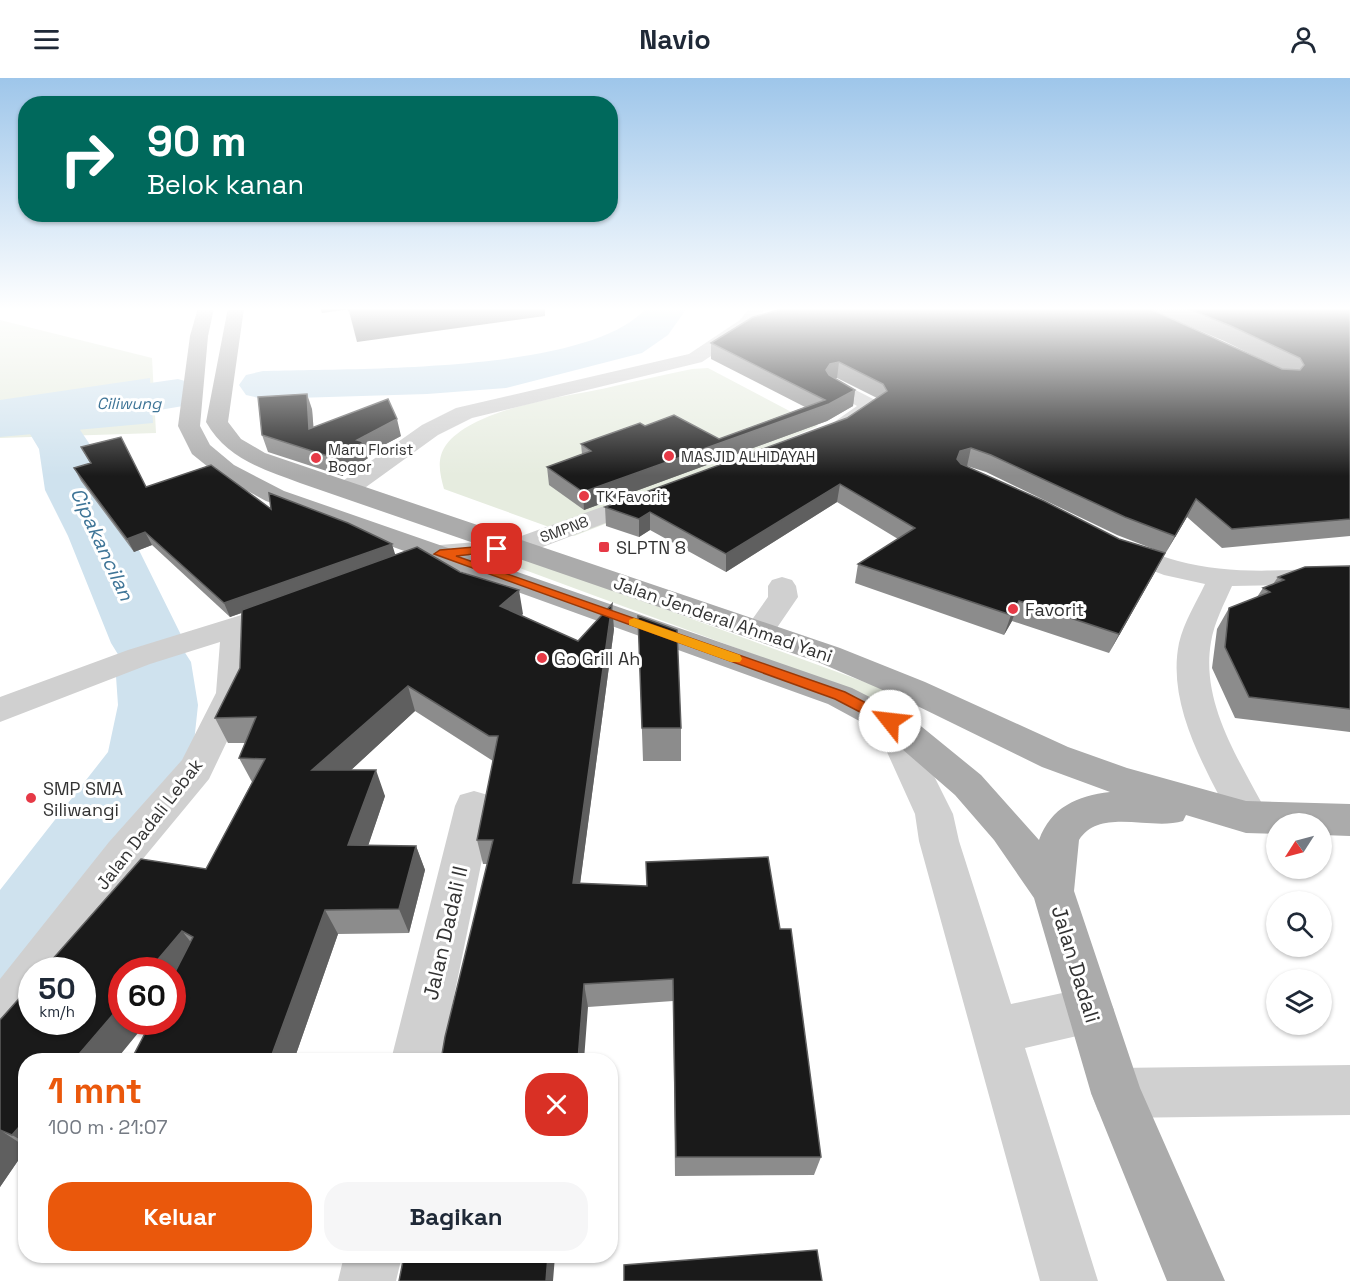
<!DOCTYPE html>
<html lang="id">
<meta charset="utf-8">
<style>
:root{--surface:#fff;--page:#f6f6f7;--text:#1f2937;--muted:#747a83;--accent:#ea580c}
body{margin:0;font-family:"Space Grotesk",sans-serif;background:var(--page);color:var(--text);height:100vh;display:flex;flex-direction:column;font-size:22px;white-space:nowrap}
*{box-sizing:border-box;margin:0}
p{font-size:20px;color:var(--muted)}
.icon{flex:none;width:33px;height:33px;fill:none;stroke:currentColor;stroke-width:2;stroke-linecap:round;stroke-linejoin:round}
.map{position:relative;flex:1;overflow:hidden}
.details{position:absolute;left:18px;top:975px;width:600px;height:210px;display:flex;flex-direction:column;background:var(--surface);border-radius:24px;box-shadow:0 2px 4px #0004}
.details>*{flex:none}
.hud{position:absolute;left:18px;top:18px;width:600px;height:126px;border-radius:24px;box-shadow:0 2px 4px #0004;background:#00695c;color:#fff;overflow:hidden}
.needle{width:39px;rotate:234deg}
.fabs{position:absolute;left:1266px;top:735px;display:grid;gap:12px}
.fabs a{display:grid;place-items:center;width:66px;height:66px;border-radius:50%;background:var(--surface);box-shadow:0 2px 4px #0004;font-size:30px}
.speed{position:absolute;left:18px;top:879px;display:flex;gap:12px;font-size:30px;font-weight:700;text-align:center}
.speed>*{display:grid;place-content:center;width:78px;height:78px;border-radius:50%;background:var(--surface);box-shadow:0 2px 4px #0004;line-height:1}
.speed small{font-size:15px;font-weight:400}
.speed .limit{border:9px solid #d22;background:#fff;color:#111}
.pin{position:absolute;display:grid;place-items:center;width:51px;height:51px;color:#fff;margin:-26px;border-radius:12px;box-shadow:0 3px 9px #0006}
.me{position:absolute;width:66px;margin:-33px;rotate:299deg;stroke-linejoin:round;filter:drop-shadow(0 0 4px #0008)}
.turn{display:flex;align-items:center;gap:21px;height:126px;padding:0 30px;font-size:27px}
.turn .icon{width:78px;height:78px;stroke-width:2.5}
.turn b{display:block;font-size:42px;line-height:51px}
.round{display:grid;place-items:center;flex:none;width:63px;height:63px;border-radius:24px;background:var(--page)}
.overview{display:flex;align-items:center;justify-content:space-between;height:102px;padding:0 30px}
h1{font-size:36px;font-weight:700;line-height:45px;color:var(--accent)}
.button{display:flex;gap:12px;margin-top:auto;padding:12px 30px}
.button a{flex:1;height:69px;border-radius:24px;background:var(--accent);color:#fff;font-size:24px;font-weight:700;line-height:69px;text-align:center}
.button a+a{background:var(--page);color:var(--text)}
header{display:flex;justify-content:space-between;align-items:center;height:78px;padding:0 30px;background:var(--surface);font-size:27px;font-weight:700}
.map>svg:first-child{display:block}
.green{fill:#e6ecdf}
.water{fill:#cfe2ee}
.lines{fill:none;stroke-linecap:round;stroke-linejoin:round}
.river{fill:#cfe2ee;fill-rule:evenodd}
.minor{fill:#d0d0d0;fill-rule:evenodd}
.major{fill:#ababab;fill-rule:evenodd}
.wall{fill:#8c8c8c;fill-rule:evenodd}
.shaded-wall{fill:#5f5f5f}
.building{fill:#1a1a1a;stroke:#5f5f5f;stroke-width:1.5}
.route{fill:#ea580c;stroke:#983908;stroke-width:1.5}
.slow{fill:#f59e0b}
.poi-dot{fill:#e63946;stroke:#fff;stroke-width:2}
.labels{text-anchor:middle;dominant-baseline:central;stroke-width:6;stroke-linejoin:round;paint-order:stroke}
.far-poi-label{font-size:15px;fill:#333;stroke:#fff;text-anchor:start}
.far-street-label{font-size:15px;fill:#333;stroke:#fff}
.far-water-label{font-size:16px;font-style:italic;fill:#3f7597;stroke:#fff}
.poi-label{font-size:18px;fill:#333;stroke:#fff;text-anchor:start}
.street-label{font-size:18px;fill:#333;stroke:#fff}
.water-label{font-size:20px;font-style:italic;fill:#3f7597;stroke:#fff}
.near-street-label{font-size:21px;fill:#333;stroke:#fff}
</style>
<header><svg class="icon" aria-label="menu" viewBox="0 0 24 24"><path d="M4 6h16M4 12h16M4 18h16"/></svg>Navio<svg class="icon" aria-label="person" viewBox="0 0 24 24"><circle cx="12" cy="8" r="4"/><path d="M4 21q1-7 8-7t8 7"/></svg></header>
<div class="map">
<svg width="1350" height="1203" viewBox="0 0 1350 1203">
<rect width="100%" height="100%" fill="#fff"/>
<path class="green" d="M0 242 152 280 156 355 0 360Z
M708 290 818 348 732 384 628 437 574 458 444 411C440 396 436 381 446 367 473 331 561 319 602 311 632 304 662 297 692 291Z
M483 465 884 611 877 622 476 474Z"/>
<path class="water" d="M150 300 153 345 0 359V322Z"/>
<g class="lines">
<path class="river" d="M646 230H687L668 257 642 275 506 310 427 316 263 321 246 317 239 307 246 297 263 293C349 290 591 296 646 230Z
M178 301 195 306 202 316 195 326 76 346 93 371 103 412 132 458 185 565 182 570 191 584 198 627 192 683 78 871 60 892H32V921L0 933V812L108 674 118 627 115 584 119 578 111 565 68 458 45 412 39 371 18 336 25 325 46 320Z"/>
<path class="minor" d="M749 230H765L753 250 702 284 472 340 438 357 355 417 346 419 337 417 334 412 337 407 422 347 456 330 689 276 740 242Z
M836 302 879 324 883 328C873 341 846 358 830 354L827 349 857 328 829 312 826 308 829 304Z
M646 413 655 416 659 421 655 426 527 475 445 483 417 492 407 490 403 484 407 478 440 467 513 461Z
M1117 461C1138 466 1157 478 1178 483 1233 498 1294 492 1350 488V506L1232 508C1224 526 1214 545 1211 564 1200 627 1242 686 1269 739L1264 750 1250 755 1236 750C1208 695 1166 629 1179 565 1184 544 1196 525 1205 506L1164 497 1107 475 1103 469 1107 463Z
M782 499 792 502 796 508 798 519 770 560 759 563 748 560 744 553 768 519V508L772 502Z
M284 524 295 526 299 533 295 540 251 554 250 615 209 701 137 788 62 892H32C32 927 36 946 0 960V901L109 764 182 682 216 615 220 564 150 586 0 644V619L128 572Z
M890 630 902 634 953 736 959 763 1011 926 1090 909 1107 916 1114 932 1107 948 1090 955 1025 970 1098 1203H1040L919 763 915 736 873 643 878 634Z
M474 713 488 717 493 728 441 982H391L455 728 460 717Z
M1350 987V1037L1116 1040 1098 1033 1091 1015 1098 997 1116 990Z
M344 1178H402L396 1203H338Z"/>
<path class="major" d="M198 230H214L208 258 200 348 210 367 234 387 284 413 852 610 911 640 981 697 1039 762C1051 729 1077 718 1110 714L1042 689 901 620 818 584 300 405C263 391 227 381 206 344L228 230H244L228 344 241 361 265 375 840 570 925 604 1068 669 1127 690 1246 723 1350 726V758L1322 757V746H1276V756L1246 755 1186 737 1183 743C1151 753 1100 729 1079 762L1074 813 1140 1010 1225 1203H1167L1091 1015 1034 820 994 762 955 717 887 658 828 626 266 423 218 397 192 376 178 348 190 258Z"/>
</g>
<path class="wall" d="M785 230H1350V458L1222 470 1187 439 1165 476H1164L1155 494 1109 575 1012 543 1004 557 855 505 858 486 898 461 837 424 726 494 650 452 639 459 606 448 605 429 847 340 877 320 837 300H835L855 312 853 328 827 343 584 432 549 407 547 389 582 376 581 366 645 348 719 361 805 329 711 281V265ZM1177 243 1224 263 1277 289ZM965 388H967L986 394 1117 457 1156 472 1119 461Z
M312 331 313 349 401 358 367 376 368 380 342 398 268 374 262 357Z
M81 369 146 409 271 431 395 477 523 536 521 537 578 563 614 551 580 805 780 851 821 1079 814 1097 675 1098 673 923 588 929 487 786H483L477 762 493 683 415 633 351 692 385 718 368 767 416 768 425 792 409 855 338 856 294 982H131L172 944V892L26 982V1071L0 1109V942L206 791 252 704 239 680 245 665H228L215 640 240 590 242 535 230 539 152 467 134 474 81 403 74 390 90 385Z
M1350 488V654L1235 640 1212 590 1217 551 1229 530 1257 519 1263 510 1273 506 1278 499Z
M638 538 681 650V683H643Z"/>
<path class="shaded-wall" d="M320 230H351V231L322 235Z
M370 230H545V238L357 264 349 233Z
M839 284 837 300 828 302 826 292 830 286Z
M855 312 853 328 827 343 584 432 583 414Z
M307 316 312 331 315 367 309 351Z
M397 341 401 358 367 376 368 380 342 398 337 381 357 362Z
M971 370 967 388 955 391 957 381 960 373Z
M840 406 837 424 726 494V476Z
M1196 421 1187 439 1165 476 1175 458Z
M650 434V452L639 459V441Z
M145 454 152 467 134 474 127 461Z
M392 466 396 479 230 539 224 525Z
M1165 475 1155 494 1109 575 1119 556Z
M519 512 523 536 504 552 500 528Z
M1019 523 1012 543 1004 557 1011 537Z
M612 526 614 551 577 829 573 805Z
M408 608 415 633 324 717 312 692Z
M376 692 385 718 360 792 348 767Z
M416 768 425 792 409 855 399 831Z
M325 832 338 856 294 982H270Z
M182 853 201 877 172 912V892H149Z
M584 906 588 929 584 982H578Z
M122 926V944H147L116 982H74Z
M26 1041V1065L12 1057Z
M0 1052 26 1069V1071L0 1109Z
M548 1178H555L553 1203H546Z"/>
<path class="building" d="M348 230H370L349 233Z
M785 230H1148L1282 291 1300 292 1304 287 1300 280 1231 248 1186 230H1350V441L1232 451 1196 421 1175 458 1125 439 991 377 971 370 960 373 957 381 961 386 1044 423 1119 461 1165 475 1119 556 1019 523 1011 537 858 486 915 450 840 406 726 476 650 434 639 441 605 429 847 340 887 313 883 306 839 284 830 286 826 292 829 297 855 312 829 326 583 414 547 389 591 373 581 366 640 345 645 348 674 337 719 361 825 322 711 265 753 239Z
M307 316 309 351 388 321 397 341 357 362 364 364 337 381 262 357 258 319Z
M121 359 146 409 211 387 271 431 269 415 348 445 392 466 224 525 145 454 127 461 74 390 91 385 81 369Z
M417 469 460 494 519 512 500 528 578 563 612 526 573 805 647 808 646 784 768 779 780 851H791L821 1079H676L673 901 584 906 578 982H441L445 959 493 762H477L498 658H489L408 608 312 692H376L348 767 416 768 399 831 325 832 270 982H131L151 944H172V900L193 859 182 853 149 892H122V926L74 982H26V1041L12 1057 0 1052V942L32 906V944H82V892H43L141 781 206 791 265 681 239 680 256 639 215 640 240 590 242 532Z
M1350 488V631L1249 619 1225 569 1229 530 1270 514 1263 510 1284 502 1278 499 1305 489Z
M638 538 677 552 681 650H642Z
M817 1172 822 1203H624V1187Z
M404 1178H548L546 1203H399Z"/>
<linearGradient id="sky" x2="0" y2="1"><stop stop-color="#9ec6ea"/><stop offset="0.58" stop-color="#fff"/><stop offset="1" stop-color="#fff" stop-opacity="0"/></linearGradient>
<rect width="1350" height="398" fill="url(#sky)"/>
<path class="route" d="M497 467 503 471 501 473 456 478 845 614 895 640 897 643 890 649 885 647 835 621 434 476 440 472Z"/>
<path class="slow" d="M634 540 740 577 742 581 740 584H731L629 547V542Z"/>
<g class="poi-dot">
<circle cx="669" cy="378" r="6"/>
<circle cx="316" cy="380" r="6"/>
<circle cx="584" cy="418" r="6"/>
<rect x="598" y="463" width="12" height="12" rx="3"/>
<circle cx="1013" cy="531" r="6"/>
<circle cx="542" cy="580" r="6"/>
<circle cx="31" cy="720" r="6"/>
</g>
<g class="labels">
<g class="far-poi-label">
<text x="328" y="371">Maru Florist<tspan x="328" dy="17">Bogor</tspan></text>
<text x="681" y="378">MASJID ALHIDAYAH</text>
<text x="596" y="418">TK Favorit</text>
</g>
<g class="far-street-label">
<text transform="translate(564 451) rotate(-20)">SMPN8</text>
</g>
<g class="far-water-label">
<text x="129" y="325">Ciliwung</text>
</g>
<g class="poi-label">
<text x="616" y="469">SLPTN 8</text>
<text x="1025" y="531">Favorit</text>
<text x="554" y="580">Go Grill Ah</text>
<text x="43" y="710">SMP SMA<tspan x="43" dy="21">Siliwangi</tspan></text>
</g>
<g class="street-label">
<text transform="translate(723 541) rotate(19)">Jalan Jenderal Ahmad Yani</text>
<text transform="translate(149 746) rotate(-52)">Jalan Dadali Lebak</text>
</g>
<g class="water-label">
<text transform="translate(102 466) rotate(65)">Cipakancilan</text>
</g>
<g class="near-street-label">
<text transform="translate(445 855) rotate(-77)">Jalan Dadali II</text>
<text transform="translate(1076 886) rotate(73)">Jalan Dadali</text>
</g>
</g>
</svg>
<div class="fabs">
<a><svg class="needle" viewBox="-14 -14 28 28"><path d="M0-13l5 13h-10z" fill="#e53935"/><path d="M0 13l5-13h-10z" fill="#747a83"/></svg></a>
<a><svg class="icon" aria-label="search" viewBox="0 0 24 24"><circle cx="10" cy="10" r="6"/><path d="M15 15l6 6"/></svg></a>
<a><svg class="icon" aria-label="layers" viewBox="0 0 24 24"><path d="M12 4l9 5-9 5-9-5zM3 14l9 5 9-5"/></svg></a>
</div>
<div class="speed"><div>50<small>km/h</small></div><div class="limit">60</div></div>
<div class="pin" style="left:497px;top:471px;background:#d93025"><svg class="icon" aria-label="arrive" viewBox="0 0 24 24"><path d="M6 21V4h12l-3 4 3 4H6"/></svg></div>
<svg class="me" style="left:890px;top:643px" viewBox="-20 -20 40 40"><circle r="19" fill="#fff"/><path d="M0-13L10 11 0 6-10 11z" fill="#ea580c"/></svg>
<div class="hud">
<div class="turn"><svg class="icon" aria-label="right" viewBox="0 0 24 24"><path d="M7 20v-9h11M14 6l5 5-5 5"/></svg><div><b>90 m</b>Belok kanan</div></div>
</div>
<section class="details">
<div class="overview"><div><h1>1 mnt</h1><p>100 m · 21:07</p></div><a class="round" style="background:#d93025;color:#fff"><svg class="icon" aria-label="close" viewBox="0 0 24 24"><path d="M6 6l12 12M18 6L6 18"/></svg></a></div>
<div class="button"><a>Keluar</a><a>Bagikan</a></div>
</section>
</div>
